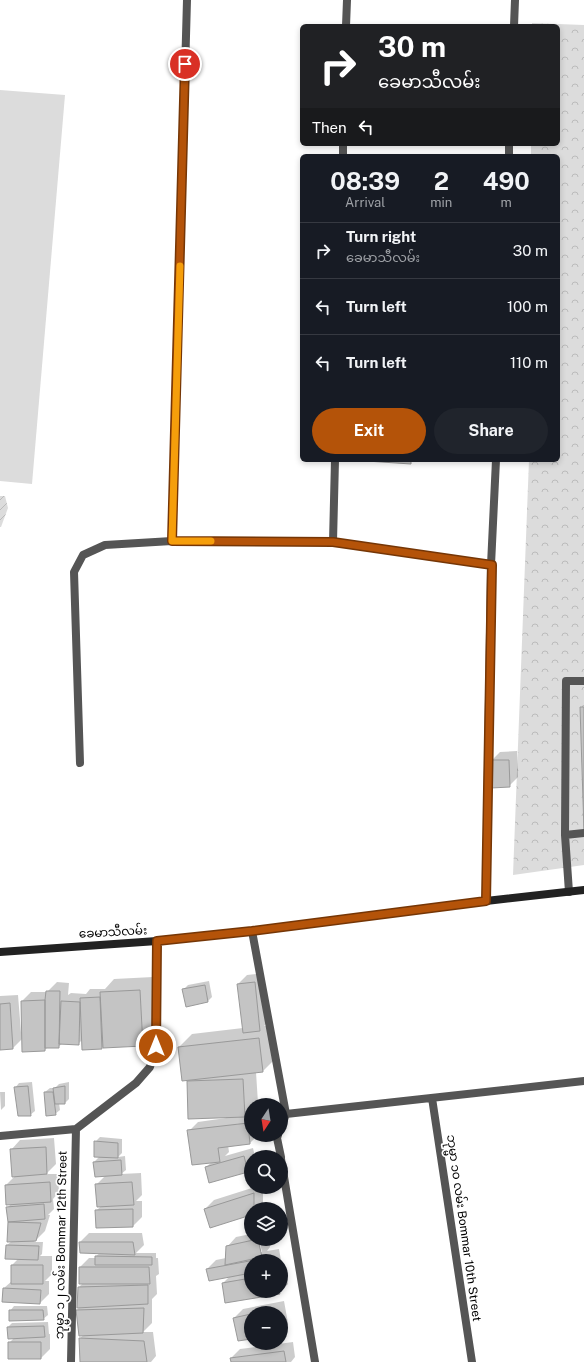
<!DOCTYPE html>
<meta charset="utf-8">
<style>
:root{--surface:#171b24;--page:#20242c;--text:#f1f3f6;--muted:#9ea1a6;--line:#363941;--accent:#b45309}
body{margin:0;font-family:"Public Sans","Noto Sans Myanmar",sans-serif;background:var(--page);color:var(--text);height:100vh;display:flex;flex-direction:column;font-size:15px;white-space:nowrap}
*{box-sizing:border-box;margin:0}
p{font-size:13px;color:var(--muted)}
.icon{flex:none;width:22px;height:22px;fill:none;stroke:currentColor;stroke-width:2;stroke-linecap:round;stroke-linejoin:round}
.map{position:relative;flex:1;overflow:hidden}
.sheet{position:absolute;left:300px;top:154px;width:260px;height:308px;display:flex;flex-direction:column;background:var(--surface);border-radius:6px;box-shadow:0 2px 6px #0003}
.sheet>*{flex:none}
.guide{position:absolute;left:300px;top:24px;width:260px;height:122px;border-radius:6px;box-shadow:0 2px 6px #0003;background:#202124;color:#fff;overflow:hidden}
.needle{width:26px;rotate:192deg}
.controls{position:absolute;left:244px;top:1098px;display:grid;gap:8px}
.controls a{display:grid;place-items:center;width:44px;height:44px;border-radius:50%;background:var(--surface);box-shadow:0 2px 6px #0003;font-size:20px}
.pin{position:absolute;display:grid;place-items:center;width:34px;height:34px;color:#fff;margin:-17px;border:2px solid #fff;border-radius:50%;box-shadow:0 1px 4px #0007}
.me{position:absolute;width:44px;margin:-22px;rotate:0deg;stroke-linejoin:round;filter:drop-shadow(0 0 3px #0008)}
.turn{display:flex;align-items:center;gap:14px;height:84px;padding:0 12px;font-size:18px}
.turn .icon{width:52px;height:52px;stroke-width:2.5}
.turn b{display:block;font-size:28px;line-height:34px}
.then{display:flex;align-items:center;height:38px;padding:0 12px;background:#0003;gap:8px;font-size:15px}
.eta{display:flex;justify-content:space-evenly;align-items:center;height:68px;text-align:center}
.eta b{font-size:24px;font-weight:700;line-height:28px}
.action{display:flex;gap:8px;margin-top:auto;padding:8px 12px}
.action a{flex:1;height:46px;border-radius:24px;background:var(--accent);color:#fff;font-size:16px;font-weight:700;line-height:46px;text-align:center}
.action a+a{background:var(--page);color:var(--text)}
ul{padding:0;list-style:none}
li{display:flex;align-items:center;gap:12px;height:56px;padding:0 12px;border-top:1px solid var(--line)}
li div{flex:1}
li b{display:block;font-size:15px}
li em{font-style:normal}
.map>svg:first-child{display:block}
.grass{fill:#dcdcdc}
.park{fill:url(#park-crowns)}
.garden{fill:url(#garden-furrows)}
.shadow{fill:#0003}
.building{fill:#c4c4c4;stroke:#999}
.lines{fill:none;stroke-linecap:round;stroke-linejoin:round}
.lane{stroke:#555;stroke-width:8}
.street{stroke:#555;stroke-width:8}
.secondary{stroke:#222;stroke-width:8}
.route-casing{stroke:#753606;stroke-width:10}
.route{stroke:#b45309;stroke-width:7}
.slow{stroke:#f59e0b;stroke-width:7}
.labels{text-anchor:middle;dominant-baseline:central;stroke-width:3.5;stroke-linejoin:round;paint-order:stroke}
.street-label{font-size:12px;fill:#000;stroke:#fff}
</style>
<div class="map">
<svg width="584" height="1362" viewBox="0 0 584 1362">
<defs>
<pattern id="park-crowns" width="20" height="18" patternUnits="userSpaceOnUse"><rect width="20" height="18" fill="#dcdcdc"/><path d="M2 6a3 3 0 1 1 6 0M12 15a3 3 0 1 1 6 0" fill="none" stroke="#bbb"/></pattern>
<pattern id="garden-furrows" width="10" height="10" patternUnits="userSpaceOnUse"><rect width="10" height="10" fill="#dcdcdc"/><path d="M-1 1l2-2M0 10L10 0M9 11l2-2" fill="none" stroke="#bbb"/></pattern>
</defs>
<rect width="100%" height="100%" fill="#fff"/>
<path class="grass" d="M0 90 65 95 32 484 0 481Z"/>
<path class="park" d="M532 23 584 25V865L513 875 529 460H558V156H531V144H558V26H532Z"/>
<path class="garden" d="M0 496H5L8 508 1 527H0Z"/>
<path class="shadow" d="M517 751 518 777 509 786 491 761 500 752Z
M263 973 269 1021 264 1026 272 1025 276 1058 263 1071 256 1072 258 1103 255 1105H251V1109L245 1116 251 1115V1135H258L250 1143 228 1145 229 1152 225 1156 253 1148 255 1157H251V1168L248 1171 206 1167 212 1162 189 1131 198 1122 226 1118V1117L189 1118 188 1080 179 1047 192 1034 243 1028 238 984 247 975Z
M153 977 156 1032 142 1045 104 1046 102 1048 83 1039 78 1044 63 1043 58 1047H48L45 1050 23 1038 13 1048 0 1049V996L18 995 21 1032H23L22 1001 31 992H47L57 982 69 983 68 995 71 993 86 994 90 989H105L114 979Z
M209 981 212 997 208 1001 187 1006 183 990 188 985Z
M32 1082 35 1111 30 1115 15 1088 19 1083Z
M69 1082V1099L65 1103H59L60 1110 55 1114 45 1092 50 1088H55L59 1084Z
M0 1092H5V1106L1 1110Z
M100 1137 122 1139V1153L118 1157 125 1156 126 1170 121 1174 141 1173 142 1195 136 1201H142V1217L133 1226 96 1211 101 1206 96 1185 106 1175 94 1162 100 1156 95 1142Z
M54 1138 56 1164 46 1174H58L59 1192 53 1199 54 1209 48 1215H50L45 1231 34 1242H43L42 1254 40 1256H52V1274L45 1281H49V1294L40 1303 4 1288 12 1281V1265L19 1258 7 1245 12 1241 7 1208 12 1203 6 1185 16 1175 11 1150 20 1140Z
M255 1187H263V1204L258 1209H251V1214L205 1209 214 1200Z
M89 1233H142L144 1245 136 1253H156V1258H158L159 1274 156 1276 157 1294 152 1299V1323L143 1332H153L156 1356 151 1362H81L80 1338 84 1335 77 1310 80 1306 79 1287 83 1283 80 1267 89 1258H96V1256L100 1253 80 1242Z
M251 1234V1239H257L260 1252H262L259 1239H269L270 1247 267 1251 279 1249 281 1260 280 1261H251V1291H281V1266H285L288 1284 279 1293 225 1302 223 1283 230 1276 207 1269 216 1260 226 1258 227 1247 236 1237Z
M284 1301 288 1323 281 1330V1313H251V1338L234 1318 243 1309Z
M14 1306H47L48 1315 43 1319 10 1311Z
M48 1322 49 1334H50V1349L41 1358 9 1343 14 1338 8 1327 12 1323Z
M293 1342 295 1357 291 1362H232L231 1358 240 1349Z"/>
<path class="building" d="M352 460H411V464Z
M580 707H584V831Z
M490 760H509L510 787 491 788Z
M255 982 260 1031 243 1033 237 984Z
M205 985 208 1002 186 1007 182 989Z
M140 990 143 1046 103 1048 100 992Z
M46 991H60L59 1048H45V1000Z
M100 997 102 1049 82 1050 80 998Z
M45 1000V1051L22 1052 21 1001Z
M61 1001 80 1002 79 1045 59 1044Z
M10 1003 13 1049 0 1050V1004Z
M259 1038 263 1072 182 1081 178 1047Z
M243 1079 245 1117 188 1119 187 1081Z
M28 1086 31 1116H18L14 1087Z
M65 1086V1104H55L53 1088Z
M44 1092H53L56 1115 46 1116Z
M248 1123 250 1144 218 1148 220 1162 192 1165 187 1130Z
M94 1141 118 1143V1158L94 1157Z
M46 1147 47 1174 12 1177 10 1149Z
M244 1156 248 1172 209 1183 205 1167Z
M121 1160 122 1175 95 1177 93 1162Z
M50 1182 51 1202 6 1205 5 1185Z
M132 1182 134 1205 97 1207 95 1184Z
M254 1193V1209H251V1215L210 1228 204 1209Z
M44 1204 45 1219 8 1222 6 1207Z
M133 1209V1227L96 1228 95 1210Z
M8 1222 41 1223 36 1241 7 1242Z
M258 1239 262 1257 225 1265 226 1246Z
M79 1242H133L135 1255 80 1253Z
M6 1245 39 1246 38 1260 5 1259Z
M95 1256 152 1257V1265H95Z
M271 1257V1261H251V1273L209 1281 206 1269Z
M11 1265H43V1284H11Z
M79 1267H149L150 1284H79Z
M251 1278V1291H279L280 1294 225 1303 222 1283Z
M148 1285V1304L77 1308 78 1287Z
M3 1288 41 1290 40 1304 2 1302Z
M144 1308 143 1333 79 1336 76 1310Z
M275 1309 276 1313H257Z
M9 1310H43L44 1320 9 1321Z
M251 1314V1339L238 1341 233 1318Z
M44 1326 45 1337 8 1339 7 1327Z
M79 1338 144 1341 147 1362H80Z
M8 1342H41V1359H8Z
M284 1351 286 1362H231L230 1358Z"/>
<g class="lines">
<path class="lane" d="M565 835 584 833
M569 892 565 835 566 681H584
M252 931 286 1114"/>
<path class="street" d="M346 26 347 0
M514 26 515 0
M343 156V144
M509 156V144
M172 541 187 0
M333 542 335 460
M80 763 74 572 83 555 105 545 172 541 333 542 491 565
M486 901 491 565 496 460
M432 1098 472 1362
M281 1128 286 1114 584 1081
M278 1135 277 1138 281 1157
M0 1136 76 1129 136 1083 150 1067 156 1045 157 941
M281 1159 315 1362
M71 1362 76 1129"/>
<path class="secondary" d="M0 952 157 941 252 931 486 901 584 890"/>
</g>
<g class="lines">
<g class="route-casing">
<path id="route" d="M156 1046 157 941 252 931 486 901 492 565 333 542 172 541 185 64"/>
</g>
<use href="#route" class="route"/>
<path class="slow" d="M180 266 172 541H211"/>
</g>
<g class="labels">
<g class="street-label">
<text transform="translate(113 932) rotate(-3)">ခေမာသီလမ်း</text>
<text transform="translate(464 1228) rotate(82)">ဘုမ္မာ ၁၀ လမ်း Bommar 10th Street</text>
<text transform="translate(61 1245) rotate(-89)">ဘုမ္မာ ၁၂ လမ်း Bommar 12th Street</text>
</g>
</g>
</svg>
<div class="controls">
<a><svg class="needle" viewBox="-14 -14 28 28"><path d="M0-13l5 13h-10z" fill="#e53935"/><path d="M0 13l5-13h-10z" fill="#9ea1a6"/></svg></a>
<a><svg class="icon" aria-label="search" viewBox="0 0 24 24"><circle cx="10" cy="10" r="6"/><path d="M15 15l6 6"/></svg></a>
<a><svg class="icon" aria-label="layers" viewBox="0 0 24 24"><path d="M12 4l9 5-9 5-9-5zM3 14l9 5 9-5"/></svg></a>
<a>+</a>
<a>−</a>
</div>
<div class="pin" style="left:185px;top:64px;background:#d93025"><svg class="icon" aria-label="arrive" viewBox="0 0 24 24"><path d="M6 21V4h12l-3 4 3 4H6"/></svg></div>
<svg class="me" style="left:156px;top:1046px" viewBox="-20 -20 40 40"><circle r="17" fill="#b45309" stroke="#fff" stroke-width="3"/><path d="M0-11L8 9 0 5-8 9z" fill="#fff"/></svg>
<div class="guide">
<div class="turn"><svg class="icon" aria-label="right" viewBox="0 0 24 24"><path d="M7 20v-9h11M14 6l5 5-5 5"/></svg><div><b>30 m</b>ခေမာသီလမ်း</div></div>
<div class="then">Then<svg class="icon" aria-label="left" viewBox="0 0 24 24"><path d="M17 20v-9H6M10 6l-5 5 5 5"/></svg></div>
</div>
<section class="sheet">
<div class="eta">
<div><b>08:39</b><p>Arrival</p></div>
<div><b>2</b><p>min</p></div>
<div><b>490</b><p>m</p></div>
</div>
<ul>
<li><svg class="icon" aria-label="right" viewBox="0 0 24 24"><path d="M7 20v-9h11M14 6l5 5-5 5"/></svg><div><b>Turn right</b><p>ခေမာသီလမ်း</p></div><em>30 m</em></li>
<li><svg class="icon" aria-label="left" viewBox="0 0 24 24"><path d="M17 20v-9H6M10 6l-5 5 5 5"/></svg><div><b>Turn left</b></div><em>100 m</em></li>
<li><svg class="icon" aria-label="left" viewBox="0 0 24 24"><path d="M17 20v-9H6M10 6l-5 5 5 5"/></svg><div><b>Turn left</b></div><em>110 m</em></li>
</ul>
<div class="action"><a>Exit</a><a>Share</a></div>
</section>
</div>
